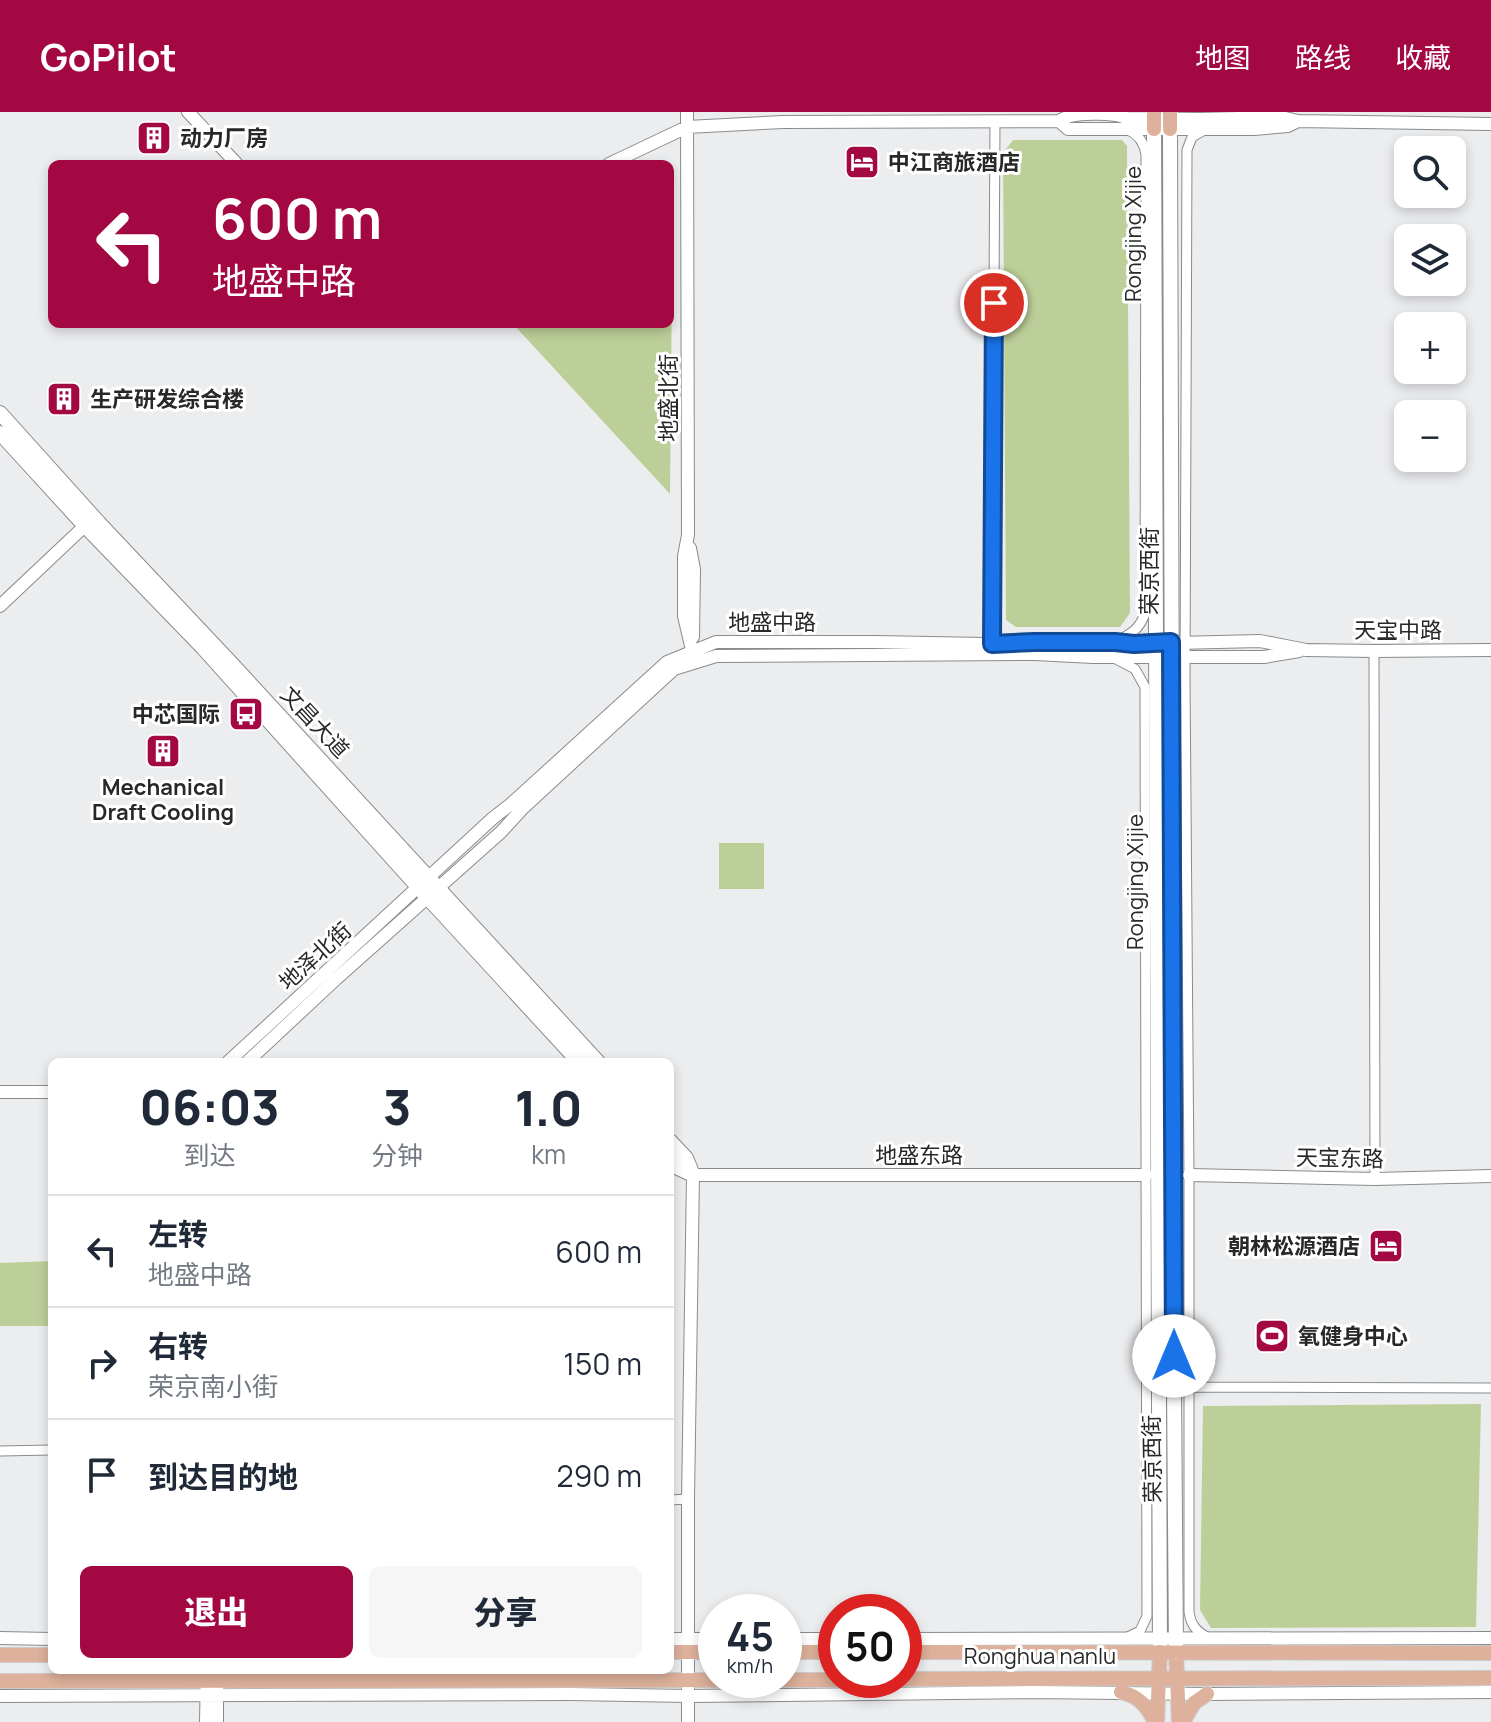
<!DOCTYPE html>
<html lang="zh">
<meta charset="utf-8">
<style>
:root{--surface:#fff;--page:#f6f6f7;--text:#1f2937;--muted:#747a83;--line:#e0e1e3;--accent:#a30843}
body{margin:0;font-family:Manrope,"Noto Sans SC",sans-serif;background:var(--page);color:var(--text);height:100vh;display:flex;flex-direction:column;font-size:30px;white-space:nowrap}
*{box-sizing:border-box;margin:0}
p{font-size:26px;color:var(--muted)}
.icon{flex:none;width:44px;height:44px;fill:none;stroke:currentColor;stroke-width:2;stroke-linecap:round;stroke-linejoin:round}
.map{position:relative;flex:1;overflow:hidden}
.sheet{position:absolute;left:48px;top:946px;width:626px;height:616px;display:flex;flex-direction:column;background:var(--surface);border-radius:12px;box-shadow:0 4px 12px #0003}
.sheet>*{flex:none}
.guide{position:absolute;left:48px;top:48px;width:626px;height:168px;border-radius:12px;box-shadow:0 4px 12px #0003;background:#a30843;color:#fff;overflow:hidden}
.fabs{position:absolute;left:1394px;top:24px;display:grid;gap:16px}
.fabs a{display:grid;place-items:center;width:72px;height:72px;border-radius:12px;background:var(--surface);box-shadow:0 4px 12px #0003;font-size:40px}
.speed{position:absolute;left:698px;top:1482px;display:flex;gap:16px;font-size:40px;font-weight:700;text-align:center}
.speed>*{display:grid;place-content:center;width:104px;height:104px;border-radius:50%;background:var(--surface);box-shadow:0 4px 12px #0003;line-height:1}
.speed small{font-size:20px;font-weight:400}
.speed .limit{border:12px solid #d22;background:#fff;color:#111}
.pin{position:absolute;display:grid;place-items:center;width:68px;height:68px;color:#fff;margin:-34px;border:4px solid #fff;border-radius:50%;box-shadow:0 2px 8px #0007}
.me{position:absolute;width:88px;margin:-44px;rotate:0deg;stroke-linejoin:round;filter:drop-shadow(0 0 6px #0008)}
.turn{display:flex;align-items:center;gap:28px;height:168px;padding:0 32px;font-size:36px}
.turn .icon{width:104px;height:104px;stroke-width:2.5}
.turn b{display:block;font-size:56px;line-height:68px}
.eta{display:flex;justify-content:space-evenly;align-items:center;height:136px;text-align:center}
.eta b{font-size:48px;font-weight:800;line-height:56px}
.button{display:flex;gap:16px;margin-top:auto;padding:16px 32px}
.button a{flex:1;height:92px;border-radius:12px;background:var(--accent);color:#fff;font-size:32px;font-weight:800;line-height:92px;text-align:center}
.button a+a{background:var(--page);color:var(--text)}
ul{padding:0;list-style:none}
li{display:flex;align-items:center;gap:24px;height:112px;padding:0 32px;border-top:2px solid var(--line)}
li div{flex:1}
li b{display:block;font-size:30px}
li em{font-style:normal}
header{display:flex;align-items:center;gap:48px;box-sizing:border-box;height:112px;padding:0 40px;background:var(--accent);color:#fff}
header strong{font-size:38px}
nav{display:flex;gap:44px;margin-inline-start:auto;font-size:28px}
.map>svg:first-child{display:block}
.green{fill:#bdcf99}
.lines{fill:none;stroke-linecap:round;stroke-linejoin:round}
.minor-casing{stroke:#898b8d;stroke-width:11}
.tertiary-casing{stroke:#898b8d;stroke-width:14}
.secondary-casing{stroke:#898b8d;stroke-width:16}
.primary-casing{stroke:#cbcbcb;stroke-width:16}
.minor{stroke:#fff;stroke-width:9}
.tertiary{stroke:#fff;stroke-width:12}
.secondary{stroke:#fff;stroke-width:14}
.primary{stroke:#ddb19b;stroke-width:14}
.route-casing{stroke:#114b97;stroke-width:20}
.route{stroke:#1a73e8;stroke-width:14}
.labels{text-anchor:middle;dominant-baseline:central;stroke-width:6;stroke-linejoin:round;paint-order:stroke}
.poi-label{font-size:22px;font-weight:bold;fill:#272828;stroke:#fff;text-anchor:start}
.street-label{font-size:22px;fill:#272828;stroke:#fff}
</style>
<header>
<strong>GoPilot</strong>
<nav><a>地图</a><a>路线</a><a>收藏</a></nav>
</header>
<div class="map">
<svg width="1491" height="1610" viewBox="0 0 1491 1610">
<rect width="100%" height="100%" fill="#ecedef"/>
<path class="green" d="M1013 28H1122L1127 34 1130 501 1120 515H1016L1006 508 1003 41Z
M670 53 673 56 670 382 513 212H670Z
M719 731H764V777H719Z
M52 1149V1214H0V1151Z
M1481 1292 1476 1515 1211 1516 1200 1498 1203 1294Z"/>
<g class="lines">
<g class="minor-casing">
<path id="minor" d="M1206 17 1192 25 1187 38 1185 566 1189 1063V1500C1191 1513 1196 1519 1207 1525
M1117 529C1131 522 1140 517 1145 501L1146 42C1144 31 1138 22 1128 18
M992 532 995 9
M1374 539 1375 1067
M1116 547 1135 557 1145 575 1147 1504 1140 1519 1128 1525
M1186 1275 1491 1276
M0 1339 52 1338
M670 1388 688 1387"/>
</g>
<g class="tertiary-casing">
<path id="tertiary" d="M188 0 237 52
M687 0 688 423 684 444V504L694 547
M1059 9 1068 17H1254L1288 14 1298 9
M609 52 687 15 783 10 1059 9C1071 0 1113 0 1126 6L1198 7 1281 5 1298 9 1491 12
M690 436 694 457 693 525
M0 494 91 408
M228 950 493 706 511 692 667 550 716 530H875L985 532 1115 530 1134 532 1260 529 1306 538 1374 539 1491 538
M247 950 336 867 501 720 523 696 674 557 716 544 1035 542 1093 545H1264L1299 539
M0 980H52
M1189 1063 1375 1067 1491 1064
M0 1526 52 1527
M670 1527H716
M784 1527H836
M904 1527 1491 1526
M0 1584 571 1582 689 1584 1032 1580 1207 1582 1491 1580
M206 1610 207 1558
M217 1610V1558
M688 1610V1387L693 1063H1146"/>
</g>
<g class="secondary-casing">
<path id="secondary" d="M1154 17 1160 1540
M1170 17 1174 1275 1176 1541
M0 301 99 411 231 551 598 950
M0 321 85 414 204 537 428 786 579 950
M670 1029 686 1046 693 1063
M670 1048 678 1056 693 1063"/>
</g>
<g class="primary-casing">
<path id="primary" d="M1154 0V17
M1170 0V17
M670 1540H716
M784 1540H836
M904 1540 1491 1541
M1176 1541 1179 1610
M0 1543H52
M904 1567C1100 1565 1295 1568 1491 1566
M0 1569 836 1568
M1121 1580C1139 1584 1147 1594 1155 1610
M1157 1610 1160 1540
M1183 1610 1194 1591 1207 1582"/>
</g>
<use href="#minor" class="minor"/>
<use href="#tertiary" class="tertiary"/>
<use href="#secondary" class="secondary"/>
<use href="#primary" class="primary"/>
</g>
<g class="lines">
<g class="route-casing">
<path id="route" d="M994 191 992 532 1034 530H1115L1134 532 1171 530 1174 1244"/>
</g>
<use href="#route" class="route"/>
</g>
<defs>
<g id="building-square" transform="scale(1.8)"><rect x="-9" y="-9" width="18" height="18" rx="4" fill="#a30843" stroke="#fff"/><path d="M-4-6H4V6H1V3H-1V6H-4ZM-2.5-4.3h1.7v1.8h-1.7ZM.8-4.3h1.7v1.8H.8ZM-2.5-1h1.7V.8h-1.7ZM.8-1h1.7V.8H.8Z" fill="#fff"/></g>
<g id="hotel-square" transform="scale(1.8)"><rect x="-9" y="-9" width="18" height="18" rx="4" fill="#a30843" stroke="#fff"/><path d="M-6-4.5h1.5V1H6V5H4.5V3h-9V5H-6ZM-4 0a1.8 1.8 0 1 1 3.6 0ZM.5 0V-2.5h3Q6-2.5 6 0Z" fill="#fff"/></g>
<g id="bus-square" transform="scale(1.8)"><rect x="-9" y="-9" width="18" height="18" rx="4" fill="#a30843" stroke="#fff"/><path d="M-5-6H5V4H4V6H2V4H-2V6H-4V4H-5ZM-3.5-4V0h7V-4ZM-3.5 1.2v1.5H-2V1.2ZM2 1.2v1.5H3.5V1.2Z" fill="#fff"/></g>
<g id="stadium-square" transform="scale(1.8)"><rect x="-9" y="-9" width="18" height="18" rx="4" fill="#a30843" stroke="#fff"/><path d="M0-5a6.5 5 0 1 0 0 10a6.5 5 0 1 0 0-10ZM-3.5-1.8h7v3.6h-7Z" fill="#fff"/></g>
</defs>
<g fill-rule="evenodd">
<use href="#building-square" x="154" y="26"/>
<use href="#hotel-square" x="862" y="50"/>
<use href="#building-square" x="64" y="287"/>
<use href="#bus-square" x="246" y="602"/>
<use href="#building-square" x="163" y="639"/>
<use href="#hotel-square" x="1386" y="1134"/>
<use href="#stadium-square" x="1272" y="1224"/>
</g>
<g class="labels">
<g class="poi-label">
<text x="180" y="26">动力厂房</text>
<text x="888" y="50">中江商旅酒店</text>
<text x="90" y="287">生产研发综合楼</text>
<text x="220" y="602" text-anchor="end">中芯国际</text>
<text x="163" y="675" text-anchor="middle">Mechanical<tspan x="163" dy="25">Draft Cooling</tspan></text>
<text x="1360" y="1134" text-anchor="end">朝林松源酒店</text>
<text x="1298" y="1224">氧健身中心</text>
</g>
<g class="street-label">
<text transform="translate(1133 122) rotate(-90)">Rongjing Xijie</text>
<text transform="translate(668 286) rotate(-90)">地盛北街</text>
<text transform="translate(1149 459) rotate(-90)">荣京西街</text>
<text x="772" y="510">地盛中路</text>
<text x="1398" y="518">天宝中路</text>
<text transform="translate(315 610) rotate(47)">文昌大道</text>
<text transform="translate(1135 770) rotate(-90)">Rongjing Xijie</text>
<text transform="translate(315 844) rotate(-42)">地泽北街</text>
<text x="919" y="1043">地盛东路</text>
<text transform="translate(1340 1046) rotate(1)">天宝东路</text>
<text transform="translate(1152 1347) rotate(-91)">荣京西街</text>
<text x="1040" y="1544">Ronghua nanlu</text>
</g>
</g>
</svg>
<div class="fabs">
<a><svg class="icon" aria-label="search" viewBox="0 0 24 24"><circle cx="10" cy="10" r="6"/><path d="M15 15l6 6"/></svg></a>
<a><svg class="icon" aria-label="layers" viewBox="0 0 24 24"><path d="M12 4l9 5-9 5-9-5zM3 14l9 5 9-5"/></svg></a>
<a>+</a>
<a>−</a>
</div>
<div class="speed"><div>45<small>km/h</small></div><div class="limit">50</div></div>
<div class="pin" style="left:994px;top:191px;background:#d93025"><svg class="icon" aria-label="arrive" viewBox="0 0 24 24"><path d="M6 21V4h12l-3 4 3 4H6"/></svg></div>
<svg class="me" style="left:1174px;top:1244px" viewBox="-20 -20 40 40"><circle r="19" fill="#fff"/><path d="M0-13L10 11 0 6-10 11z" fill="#1a73e8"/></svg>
<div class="guide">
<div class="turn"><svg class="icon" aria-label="left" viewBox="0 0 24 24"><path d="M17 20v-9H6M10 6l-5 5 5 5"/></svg><div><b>600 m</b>地盛中路</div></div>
</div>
<section class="sheet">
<div class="eta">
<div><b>06:03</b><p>到达</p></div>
<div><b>3</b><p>分钟</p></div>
<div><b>1.0</b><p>km</p></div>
</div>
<ul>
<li><svg class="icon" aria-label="left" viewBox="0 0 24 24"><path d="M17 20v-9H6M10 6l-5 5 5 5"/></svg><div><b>左转</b><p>地盛中路</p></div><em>600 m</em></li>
<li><svg class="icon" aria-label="right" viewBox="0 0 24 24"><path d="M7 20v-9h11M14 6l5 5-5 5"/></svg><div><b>右转</b><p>荣京南小街</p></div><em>150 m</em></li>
<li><svg class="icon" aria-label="arrive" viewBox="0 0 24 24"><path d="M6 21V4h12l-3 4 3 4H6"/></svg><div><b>到达目的地</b></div><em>290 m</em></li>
</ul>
<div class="button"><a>退出</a><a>分享</a></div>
</section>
</div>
